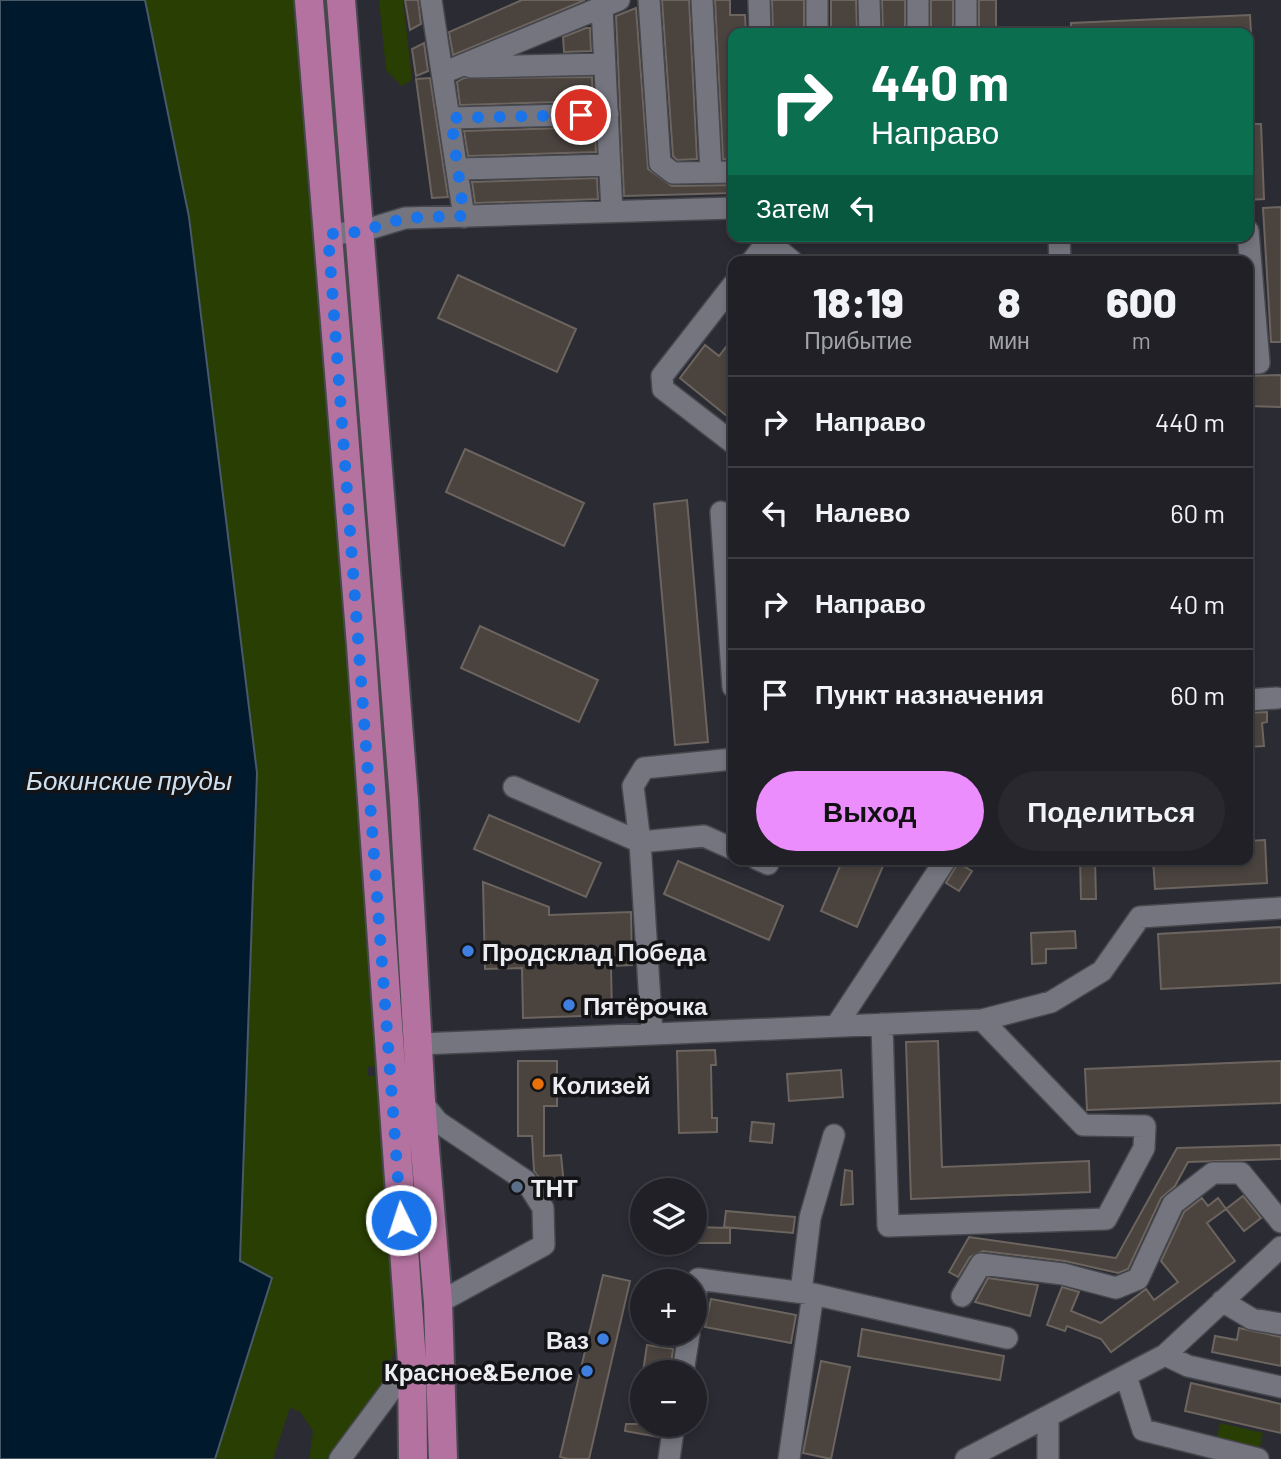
<!DOCTYPE html>
<html lang="ru">
<meta charset="utf-8">
<style>
:root{--surface:#202026;--page:#28282e;--text:#f1f3f6;--muted:#a2a3a7;--line:#3d3e43;--accent:#eb8dfc}
body{margin:0;font-family:Barlow,sans-serif;background:var(--page);color:var(--text);height:100vh;display:flex;flex-direction:column;font-size:26px;white-space:nowrap}
*{box-sizing:border-box;margin:0}
p{font-size:23px;color:var(--muted)}
.icon{flex:none;width:38px;height:38px;fill:none;stroke:currentColor;stroke-width:2;stroke-linecap:round;stroke-linejoin:round}
.map{position:relative;flex:1;overflow:hidden}
.panel{position:absolute;left:728px;top:256px;width:525px;height:609px;display:flex;flex-direction:column;background:var(--surface);border-radius:14px;box-shadow:0 4px 10px #0003,0 0 0 2px var(--line)}
.panel>*{flex:none}
.top-card{position:absolute;left:728px;top:28px;width:525px;height:214px;border-radius:14px;box-shadow:0 4px 10px #0003,0 0 0 2px var(--line);background:#0b6e4f;color:#fff;overflow:hidden}
.tools{position:absolute;left:630px;top:1178px;display:grid;gap:14px}
.tools a{display:grid;place-items:center;width:77px;height:77px;border-radius:50%;background:var(--surface);box-shadow:0 4px 10px #0003,0 0 0 2px var(--line);font-size:35px}
.pin{position:absolute;display:grid;place-items:center;width:60px;height:60px;color:#fff;margin:-30px;border:4px solid #fff;border-radius:50%;box-shadow:0 2px 7px #0007}
.me{position:absolute;width:77px;margin:-38px;rotate:356deg;stroke-linejoin:round;filter:drop-shadow(0 0 5px #0008)}
.turn{display:flex;align-items:center;gap:24px;height:147px;padding:0 28px;font-size:32px}
.turn .icon{width:91px;height:91px;stroke-width:2.5}
.turn b{display:block;font-size:49px;line-height:60px}
.then{display:flex;align-items:center;height:66px;padding:0 28px;background:#0003;gap:14px;font-size:26px}
.eta{display:flex;justify-content:space-evenly;align-items:center;height:119px;text-align:center}
.eta b{font-size:42px;font-weight:800;line-height:49px}
.action{display:flex;gap:14px;margin-top:auto;padding:14px 28px}
.action a{flex:1;height:80px;border-radius:42px;background:var(--accent);color:#111;font-size:28px;font-weight:800;line-height:80px;text-align:center}
.action a+a{background:var(--page);color:var(--text)}
ul{padding:0;list-style:none}
li{display:flex;align-items:center;gap:21px;height:91px;padding:0 28px;border-top:2px solid var(--line)}
li div{flex:1}
li b{display:block;font-size:26px}
li em{font-style:normal}
.map>svg:first-child{display:block}
.green{fill:#293e03}
.water{fill:#01192d;stroke:#485968;stroke-width:2}
.building{fill:#4a433e;stroke:#6c645e;stroke-width:2}
.lines{fill:none;stroke-linecap:round;stroke-linejoin:round}
.minor-casing{stroke:#47484e;stroke-width:24}
.major-casing{stroke:#47484e;stroke-width:32}
.minor{stroke:#74757e;stroke-width:21}
.major{stroke:#b472a0;stroke-width:28}
.route{stroke:#1a73e8;stroke-width:12;stroke-dasharray:0 21.6}
.shop-dot{fill:#3f7fe0;stroke:#141417;stroke-width:2.5}
.food-dot{fill:#e8710a;stroke:#141417;stroke-width:2.5}
.service-dot{fill:#5c6f8a;stroke:#141417;stroke-width:2.5}
.labels{text-anchor:middle;dominant-baseline:central;stroke-width:7;stroke-linejoin:round;paint-order:stroke}
.poi-label{font-size:24px;font-weight:bold;fill:#ecedf2;stroke:#141417;text-anchor:start}
.water-label{font-size:26px;font-style:italic;fill:#cee1f2;stroke:#141417}
</style>
<div class="map">
<svg width="1281" height="1459" viewBox="0 0 1281 1459">
<rect width="100%" height="100%" fill="#2a2b33"/>
<path class="green" d="M145 0H297L379 1066 368 1067V1076H380L397 1340C387 1383 361 1421 339 1459H309L313 1431 301 1413 290 1407 273 1459H215L271 1278 240 1261 245 1066Z
M379 0H403L412 80 402 86 386 70Z
M1220 1423 1263 1433 1259 1451 1216 1442Z"/>
<path class="water" d="M0 0H145L189 217 257 773 240 1261 272 1278 215 1459H0Z"/>
<path class="building" d="M405 0H418L421 24 410 30Z
M522 0H585L453 55 449 32Z
M662 0H689L697 159 677 160 673 156Z
M715 0H730V15H745L746 33H733V159H723Z
M772 0H804V33H773Z
M831 0H856L857 33H831Z
M882 0H905V33H883Z
M931 0H953V33H931Z
M979 0H996V33H979Z
M636 8 648 169 672 186 733 185V193L624 196 616 16Z
M1250 15 1251 33H1071V23Z
M586 28H590L591 51 564 52 563 37Z
M424 43 428 71 416 76 412 49Z
M592 77 593 101 460 105 457 82 464 78Z
M430 78 448 197 432 198 416 79Z
M1248 124H1261L1264 199 1248 200Z
M595 127 596 152 468 156 464 131Z
M597 178 598 199 475 203 472 182Z
M1281 207V342H1271L1263 208Z
M458 275 576 329 557 372 438 318Z
M733 338V421L680 378 705 345 719 356Z
M1281 375V407L1248 406V376Z
M465 449 584 503 564 546 446 492Z
M687 500 708 742 675 745 654 504Z
M480 626 598 680 579 722 461 668Z
M1267 712V722L1262 723 1264 746 1248 747V713Z
M489 815 601 863 586 897 474 849Z
M1265 840 1267 883 1155 889 1153 859H1248V841Z
M843 859H886L857 927 821 911Z
M1080 859H1095L1096 899H1081Z
M678 861 783 906 769 940 664 894Z
M958 863 972 871 959 891 946 883Z
M483 882 549 907V915L631 912 632 965 611 966 612 1015 523 1018 522 968 485 969Z
M1281 927V983L1161 989 1158 934Z
M1075 931 1076 948 1046 949V963L1032 964 1031 933Z
M938 1041 942 1167 1089 1161 1090 1192 911 1199 906 1042Z
M715 1050 716 1065H711L712 1118H717V1132L679 1133 677 1051Z
M518 1061H557V1106H544V1156L561 1155 564 1186 552 1187 543 1183 534 1171 532 1136H518Z
M1281 1061V1103L1087 1110 1085 1069Z
M841 1070 843 1097 789 1101 787 1074Z
M752 1122 774 1124 772 1143 750 1141Z
M1281 1145V1159L1188 1162 1175 1186 1161 1198 1128 1269 1118 1273 1065 1261 983 1251 970 1257 958 1277 949 1272 969 1237 1116 1258 1177 1148Z
M845 1170 852 1171 853 1204 841 1205Z
M1243 1196 1261 1218 1244 1231 1226 1209Z
M1202 1198 1208 1206 1218 1198 1226 1209 1207 1223 1235 1261 1111 1352 1101 1339 1067 1326 1065 1331 1047 1325 1062 1287 1079 1292 1071 1311 1101 1323 1146 1289 1154 1300 1178 1282 1161 1261 1184 1212Z
M726 1211 795 1217 793 1233 724 1227Z
M695 1227 730 1228V1243H695Z
M603 1275 630 1281 589 1459H569L560 1457Z
M988 1278 1038 1285 1030 1316 975 1302Z
M711 1299 796 1315 791 1343 705 1327Z
M1239 1328 1281 1337V1366L1212 1352 1215 1336 1237 1340Z
M862 1329 1004 1356 1000 1380 858 1356Z
M647 1345 673 1349 670 1372H643Z
M821 1361 850 1367 831 1459 803 1453Z
M1191 1383 1281 1404V1433L1185 1411Z
M626 1424H661L659 1437 625 1431Z"/>
<g class="lines">
<g class="minor-casing">
<path id="minor" d="M431 0 464 217
M649 0 660 163 673 173 733 172
M702 0 711 172
M759 0 760 33
M817 0V33
M869 0 870 33
M918 0V33
M602 7 612 212
M966 33V0
M471 67 605 64
M443 73 619 0
M451 118 608 114
M459 169 610 165
M1248 231 1259 363H1248
M328 234 359 232 405 218 733 208
M761 236 792 261
M1059 236 1060 261
M752 261 768 241
M733 285 662 376 663 389 733 443
M721 512 733 687
M1248 700 1277 698
M514 787 640 842 633 786 644 768 733 759
M757 859 768 864
M882 1024 888 1226 1106 1219 1144 1148 1145 1126 1083 1125 982 1020
M836 1026 946 859
M652 1034 640 842 704 836 733 849
M420 1044 982 1020 1051 1002 1102 971 1140 917 1281 908
M421 1101 438 1122 526 1181 543 1208 544 1245 438 1303
M801 1292 810 1218 834 1135
M962 1296 981 1264 1063 1274 1116 1288 1138 1279 1173 1204 1213 1173H1241L1281 1222
M695 1298 698 1279 812 1294
M1222 1301 1252 1319 1281 1324
M1165 1355 1188 1366 1281 1387
M683 1372 689 1334
M1126 1376 1143 1430 1258 1459
M1048 1418V1459
M340 1459 412 1362
M669 1459 674 1424
M789 1459 813 1294 1007 1338
M966 1459 1165 1355 1281 1247"/>
</g>
<g class="major-casing">
<path id="major" d="M309 0 361 645 412 1362 413 1459
M341 0 404 800 421 1101 438 1303 443 1459"/>
</g>
<use href="#minor" class="minor"/>
<use href="#major" class="major"/>
</g>
<g class="lines">
<path class="route" d="M401 1220 328 234 359 232 405 218 464 216 451 118 581 115"/>
</g>
<g class="shop-dot">
<circle cx="468" cy="951" r="7"/>
<circle cx="569" cy="1005" r="7"/>
<circle cx="603" cy="1339" r="7"/>
<circle cx="587" cy="1371" r="7"/>
</g>
<circle class="food-dot" cx="538" cy="1084" r="7"/>
<circle class="service-dot" cx="517" cy="1187" r="7"/>
<g class="labels">
<g class="poi-label">
<text x="482" y="951">Продсклад Победа</text>
<text x="583" y="1005">Пятёрочка</text>
<text x="552" y="1084">Колизей</text>
<text x="531" y="1187">ТНТ</text>
<text x="589" y="1339" text-anchor="end">Ваз</text>
<text x="573" y="1371" text-anchor="end">Красное&amp;Белое</text>
</g>
<g class="water-label">
<text x="129" y="779">Бокинские пруды</text>
</g>
</g>
</svg>
<div class="tools">
<a><svg class="icon" aria-label="layers" viewBox="0 0 24 24"><path d="M12 4l9 5-9 5-9-5zM3 14l9 5 9-5"/></svg></a>
<a>+</a>
<a>−</a>
</div>
<div class="pin" style="left:581px;top:115px;background:#d93025"><svg class="icon" aria-label="arrive" viewBox="0 0 24 24"><path d="M6 21V4h12l-3 4 3 4H6"/></svg></div>
<svg class="me" style="left:401px;top:1220px" viewBox="-20 -20 40 40"><circle r="17" fill="#1a73e8" stroke="#fff" stroke-width="3"/><path d="M0-11L8 9 0 5-8 9z" fill="#fff"/></svg>
<div class="top-card">
<div class="turn"><svg class="icon" aria-label="right" viewBox="0 0 24 24"><path d="M7 20v-9h11M14 6l5 5-5 5"/></svg><div><b>440 m</b>Направо</div></div>
<div class="then">Затем<svg class="icon" aria-label="left" viewBox="0 0 24 24"><path d="M17 20v-9H6M10 6l-5 5 5 5"/></svg></div>
</div>
<section class="panel">
<div class="eta">
<div><b>18:19</b><p>Прибытие</p></div>
<div><b>8</b><p>мин</p></div>
<div><b>600</b><p>m</p></div>
</div>
<ul>
<li><svg class="icon" aria-label="right" viewBox="0 0 24 24"><path d="M7 20v-9h11M14 6l5 5-5 5"/></svg><div><b>Направо</b></div><em>440 m</em></li>
<li><svg class="icon" aria-label="left" viewBox="0 0 24 24"><path d="M17 20v-9H6M10 6l-5 5 5 5"/></svg><div><b>Налево</b></div><em>60 m</em></li>
<li><svg class="icon" aria-label="right" viewBox="0 0 24 24"><path d="M7 20v-9h11M14 6l5 5-5 5"/></svg><div><b>Направо</b></div><em>40 m</em></li>
<li><svg class="icon" aria-label="arrive" viewBox="0 0 24 24"><path d="M6 21V4h12l-3 4 3 4H6"/></svg><div><b>Пункт назначения</b></div><em>60 m</em></li>
</ul>
<div class="action"><a>Выход</a><a>Поделиться</a></div>
</section>
</div>
